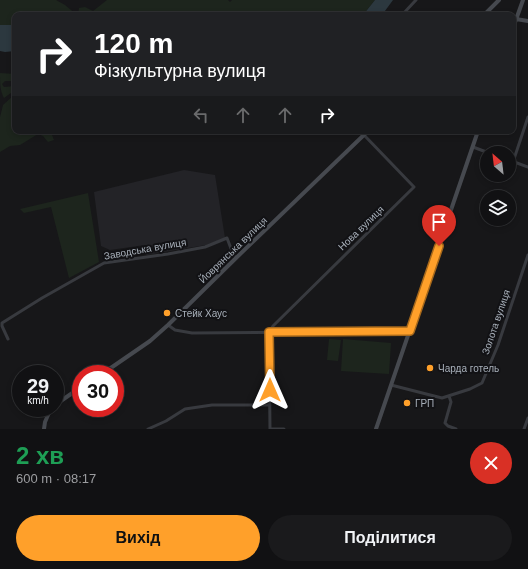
<!DOCTYPE html>
<html lang="uk">
<meta charset="utf-8">
<style>
:root{--surface:#111113;--page:#1a1a1c;--text:#f1f3f6;--muted:#9c9da0;--line:#303133;--accent:#ffa02a}
body{margin:0;font-family:Helvetica,sans-serif;background:var(--page);color:var(--text);height:100vh;display:flex;flex-direction:column;font-size:15px;white-space:nowrap}
*{box-sizing:border-box;margin:0}
p{font-size:13px;color:var(--muted)}
.icon{flex:none;width:22px;height:22px;fill:none;stroke:currentColor;stroke-width:2;stroke-linecap:round;stroke-linejoin:round}
.map{position:relative;height:429px;overflow:hidden}
.side{display:flex;flex-direction:column;background:var(--surface);flex:1}
.side>*{flex:none}
.guide{position:absolute;left:12px;top:12px;width:504px;height:122px;border-radius:8px;box-shadow:0 2px 6px #0003,0 0 0 1px var(--line);background:#202124;color:#fff;overflow:hidden}
.needle{width:26px;rotate:332deg}
.fabs{position:absolute;left:480px;top:146px;display:grid;gap:8px}
.fabs a{display:grid;place-items:center;width:36px;height:36px;border-radius:50%;background:var(--surface);box-shadow:0 2px 6px #0003,0 0 0 1px var(--line);font-size:20px}
.speed{position:absolute;left:12px;top:365px;display:flex;gap:8px;font-size:20px;font-weight:700;text-align:center}
.speed>*{display:grid;place-content:center;width:52px;height:52px;border-radius:50%;background:var(--surface);box-shadow:0 2px 6px #0003,0 0 0 1px var(--line);line-height:1}
.speed small{font-size:10px;font-weight:400}
.speed .limit{border:6px solid #d22;background:#fff;color:#111}
.pin{position:absolute;display:grid;place-items:center;width:34px;height:34px;color:#fff;margin:-41px -17px;border-radius:50% 50% 50% 0;rotate:-45deg;box-shadow:0 0 4px #0007}
.pin .icon{rotate:45deg}
.me{position:absolute;width:44px;margin:-22px;rotate:0deg;stroke-linejoin:round;filter:drop-shadow(0 0 3px #0008)}
.turn{display:flex;align-items:center;gap:14px;height:84px;padding:0 16px;font-size:18px}
.turn .icon{width:52px;height:52px;stroke-width:2.5}
.turn b{display:block;font-size:28px;line-height:34px}
.lanes{display:flex;align-items:center;height:38px;padding:0 16px;background:#0003;justify-content:center;gap:20px;direction:ltr}
.lanes .off{opacity:.35}
.round{display:grid;place-items:center;flex:none;width:42px;height:42px;border-radius:21px;background:var(--page)}
.overview{display:flex;align-items:center;justify-content:space-between;height:68px;padding:0 16px}
h1{font-size:24px;font-weight:800;line-height:30px;color:#1e9e55}
.cta{display:flex;gap:8px;margin-top:auto;padding:8px 16px}
.cta a{flex:1;height:46px;border-radius:24px;background:var(--accent);color:#111;font-size:16px;font-weight:800;line-height:46px;text-align:center}
.cta a+a{background:var(--page);color:var(--text)}
.map>svg:first-child{display:block}
.built{fill:#232327}
.green{fill:#1d251d}
.water{fill:#2c383f}
.lines{fill:none;stroke-linecap:round;stroke-linejoin:round}
.street{stroke:#383a3f;stroke-width:3}
.secondary{stroke:#46494f;stroke-width:4}
.route-casing{stroke:#a6681b;stroke-width:10}
.route{stroke:#ffa02a;stroke-width:7}
.poi-dot{fill:#ffa02a;stroke:#121215;stroke-width:1.5}
.labels{text-anchor:middle;dominant-baseline:central;stroke-width:4;stroke-linejoin:round;paint-order:stroke}
.street-label{font-size:10px;fill:#a8b0ba;stroke:#121215}
.poi-label{font-size:10px;fill:#a8b0ba;stroke:#121215;text-anchor:start}
</style>
<div class="map">
<svg width="528" height="429" viewBox="0 0 528 429">
<rect width="100%" height="100%" fill="#171719"/>
<path class="built" d="M184 170 215 175 225 238 206 245 146 255 145 245 110 250 101 246 94 192Z"/>
<path class="green" d="M0 0H56L65 5 77 15H15V25H0Z
M107 0H228L230 2 232 0H375L363 15H78L79 8 85 7 93 11Z
M0 73 15 74V78L11 81H5L2 84 4 87 15 86V90L4 98C0 91 0 82 0 73Z
M15 94V131H49L52 135 54 140 48 142 43 136 38 134 20 145 10 146 0 152V117L3 105Z
M88 193 99 262 69 278 51 207 24 213 20 209Z
M329 339 341 340 338 361 327 360Z
M343 339 391 343 389 374 341 371Z"/>
<path class="water" d="M375 0H393L382 15H363Z
M0 25H15V51L5 52 0 51Z"/>
<g class="lines">
<path class="street" d="M402 15 416 0
M473 147 489 153
M509 160 528 167
M513 162 528 117
M168 325 175 330 192 333 410 331
M8 339 2 326V323L42 298 104 263 168 254 205 247 227 238 233 254 236 258
M391 385 442 398 470 389 482 383 498 345 528 255
M449 396 451 402 445 423 448 426 456 429
M148 429 166 421 185 409 212 405H270
M270 429 269 332 273 326 414 187 364 135
M270 429H284
M524 429 528 418"/>
<path class="secondary" d="M484 15 499 0
M516 19 528 21
M513 28 523 0
M102 374 150 341 168 325 236 258 368 131
M55 405 81 387
M44 429 45 422 51 408
M376 429 478 131"/>
</g>
<g class="lines">
<g class="route-casing">
<path id="route" d="M270 390 269 332 410 331 439 246"/>
</g>
<use href="#route" class="route"/>
</g>
<g class="poi-dot">
<circle cx="167" cy="313" r="4"/>
<circle cx="430" cy="368" r="4"/>
<circle cx="407" cy="403" r="4"/>
</g>
<g class="labels">
<g class="street-label">
<text transform="translate(361 228) rotate(-44)">Нова вулиця</text>
<text transform="translate(145 249) rotate(-10)">Заводська вулиця</text>
<text transform="translate(233 250) rotate(-44)">Йоврянська вулиця</text>
<text transform="translate(496 322) rotate(-71)">Золота вулиця</text>
</g>
<g class="poi-label">
<text x="175" y="313">Стейк Хаус</text>
<text x="438" y="368">Чарда готель</text>
<text x="415" y="403">ГРП</text>
</g>
</g>
</svg>
<div class="fabs">
<a><svg class="needle" viewBox="-14 -14 28 28"><path d="M0-13l5 13h-10z" fill="#e53935"/><path d="M0 13l5-13h-10z" fill="#9c9da0"/></svg></a>
<a><svg class="icon" aria-label="layers" viewBox="0 0 24 24"><path d="M12 4l9 5-9 5-9-5zM3 14l9 5 9-5"/></svg></a>
</div>
<div class="speed"><div>29<small>km/h</small></div><div class="limit">30</div></div>
<div class="pin" style="left:439px;top:246px;background:#d93025"><svg class="icon" aria-label="arrive" viewBox="0 0 24 24"><path d="M6 21V4h12l-3 4 3 4H6"/></svg></div>
<svg class="me" style="left:270px;top:390px" viewBox="-20 -20 40 40"><path d="M0-17L14 15 0 8-14 15z" fill="#ffa02a" stroke="#fff" stroke-width="4"/></svg>
<div class="guide">
<div class="turn"><svg class="icon" aria-label="right" viewBox="0 0 24 24"><path d="M7 20v-9h11M14 6l5 5-5 5"/></svg><div><b>120 m</b>Фізкультурна вулиця</div></div>
<div class="lanes"><svg class="icon off" aria-label="left" viewBox="0 0 24 24"><path d="M17 20v-9H6M10 6l-5 5 5 5"/></svg><svg class="icon off" aria-label="ahead" viewBox="0 0 24 24"><path d="M12 20V5M6 11l6-6 6 6"/></svg><svg class="icon off" aria-label="ahead" viewBox="0 0 24 24"><path d="M12 20V5M6 11l6-6 6 6"/></svg><svg class="icon" aria-label="right" viewBox="0 0 24 24"><path d="M7 20v-9h11M14 6l5 5-5 5"/></svg></div>
</div>
</div>
<section class="side">
<div class="overview"><div><h1>2 хв</h1><p>600 m · 08:17</p></div><a class="round" style="background:#d93025;color:#fff"><svg class="icon" aria-label="close" viewBox="0 0 24 24"><path d="M6 6l12 12M18 6L6 18"/></svg></a></div>
<div class="cta"><a>Вихід</a><a>Поділитися</a></div>
</section>
